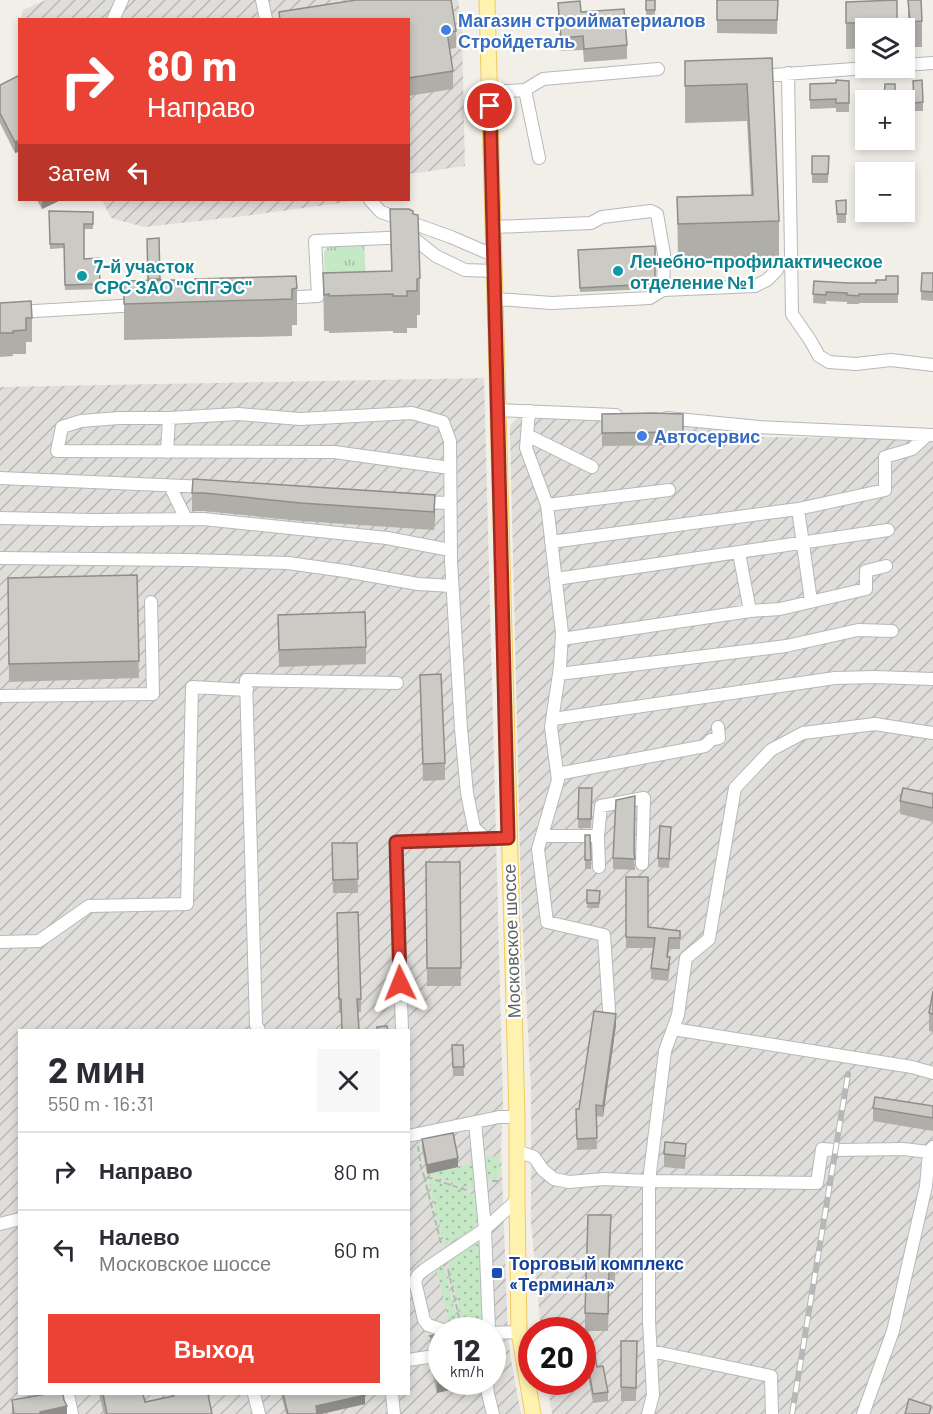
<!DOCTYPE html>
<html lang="ru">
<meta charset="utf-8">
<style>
:root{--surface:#fff;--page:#f7f7f7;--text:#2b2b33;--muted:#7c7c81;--line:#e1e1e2;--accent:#ea4335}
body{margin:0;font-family:Barlow,sans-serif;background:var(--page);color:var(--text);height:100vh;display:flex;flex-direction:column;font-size:22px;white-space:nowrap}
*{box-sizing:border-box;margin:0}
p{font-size:20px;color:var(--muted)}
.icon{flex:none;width:33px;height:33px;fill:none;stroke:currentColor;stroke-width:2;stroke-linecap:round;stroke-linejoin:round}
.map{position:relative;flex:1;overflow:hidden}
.sheet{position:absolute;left:18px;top:1029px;width:392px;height:366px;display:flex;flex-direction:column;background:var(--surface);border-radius:0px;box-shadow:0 3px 9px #0003}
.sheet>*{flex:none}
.banner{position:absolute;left:18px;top:18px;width:392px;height:183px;border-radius:0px;box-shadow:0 3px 9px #0003;background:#ea4335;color:#fff;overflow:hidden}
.fabs{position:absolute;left:855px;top:18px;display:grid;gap:12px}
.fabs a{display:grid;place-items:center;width:60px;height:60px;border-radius:0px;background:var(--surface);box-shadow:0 3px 9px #0003;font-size:30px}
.speed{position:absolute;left:428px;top:1317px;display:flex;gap:12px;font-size:30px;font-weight:700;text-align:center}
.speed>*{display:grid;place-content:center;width:78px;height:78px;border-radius:50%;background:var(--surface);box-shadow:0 3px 9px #0003;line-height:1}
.speed small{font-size:15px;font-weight:400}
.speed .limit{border:9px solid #d22;background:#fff;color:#111}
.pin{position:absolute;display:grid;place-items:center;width:51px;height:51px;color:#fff;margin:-26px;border:3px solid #fff;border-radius:50%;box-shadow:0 2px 6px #0007}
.me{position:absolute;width:66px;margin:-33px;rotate:358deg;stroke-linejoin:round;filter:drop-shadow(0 0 4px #0008)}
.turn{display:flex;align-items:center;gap:21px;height:126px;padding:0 30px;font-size:27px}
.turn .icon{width:78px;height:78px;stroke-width:2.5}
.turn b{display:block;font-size:42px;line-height:51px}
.then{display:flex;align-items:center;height:57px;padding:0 30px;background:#0003;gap:12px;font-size:22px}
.round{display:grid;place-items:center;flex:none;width:63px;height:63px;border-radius:0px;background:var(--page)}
.headline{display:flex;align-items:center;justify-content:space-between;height:102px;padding:0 30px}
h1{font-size:36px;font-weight:700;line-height:45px}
.primary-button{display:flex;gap:12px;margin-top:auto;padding:12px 30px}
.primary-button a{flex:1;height:69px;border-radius:0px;background:var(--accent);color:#fff;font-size:24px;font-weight:700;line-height:69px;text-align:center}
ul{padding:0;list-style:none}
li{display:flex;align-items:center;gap:18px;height:78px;padding:0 30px;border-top:2px solid var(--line)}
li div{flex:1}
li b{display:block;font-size:22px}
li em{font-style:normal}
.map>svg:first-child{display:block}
.industrial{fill:url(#industrial-furrows);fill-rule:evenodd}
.grass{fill:url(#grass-dots)}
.park{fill:url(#park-tufts)}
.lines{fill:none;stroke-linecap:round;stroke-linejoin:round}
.minor-casing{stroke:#b5b8bc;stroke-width:14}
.major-casing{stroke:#f2c960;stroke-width:17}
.path{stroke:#9cc7a9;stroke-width:2;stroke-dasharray:6 3;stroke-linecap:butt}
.minor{stroke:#fff;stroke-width:12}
.major{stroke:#fff2af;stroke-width:15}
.rail-casing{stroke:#b6b7b8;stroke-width:6}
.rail{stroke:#fff;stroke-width:4;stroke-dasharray:11;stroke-linecap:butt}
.wall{fill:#afaea9}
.shaded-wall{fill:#8f8d8a}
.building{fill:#cccac5;stroke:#8f8d8a;stroke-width:1.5}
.route-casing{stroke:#982c22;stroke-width:15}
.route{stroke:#ea4335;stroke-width:10}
.shop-dot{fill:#3f7fe0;stroke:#fff;stroke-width:2}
.culture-dot{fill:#0f9aa8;stroke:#fff;stroke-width:2}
.transit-dot{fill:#1a4fb4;stroke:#fff;stroke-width:2}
.labels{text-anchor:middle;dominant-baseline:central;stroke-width:4.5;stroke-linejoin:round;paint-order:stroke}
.shop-label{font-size:18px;font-weight:bold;fill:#366cbe;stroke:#fff;text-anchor:start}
.culture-label{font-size:18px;font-weight:bold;fill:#0d838f;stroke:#fff;text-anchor:start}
.street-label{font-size:18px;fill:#5f6368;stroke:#fff}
.transit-label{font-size:18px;font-weight:bold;fill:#164399;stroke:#fff;text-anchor:start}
</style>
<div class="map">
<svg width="933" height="1414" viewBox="0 0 933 1414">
<defs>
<pattern id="industrial-furrows" width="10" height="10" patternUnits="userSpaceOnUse" patternTransform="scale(1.5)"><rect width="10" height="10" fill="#e0deda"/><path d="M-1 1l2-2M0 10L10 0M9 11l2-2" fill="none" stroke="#b9b8b5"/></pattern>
<pattern id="grass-dots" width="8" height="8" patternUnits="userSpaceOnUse" patternTransform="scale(1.5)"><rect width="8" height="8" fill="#c5e8c5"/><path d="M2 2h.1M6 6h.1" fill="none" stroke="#a3c0a4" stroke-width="1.8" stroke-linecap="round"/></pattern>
<pattern id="park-tufts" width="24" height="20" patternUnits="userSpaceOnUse" patternTransform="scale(1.5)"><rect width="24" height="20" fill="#c5e8c5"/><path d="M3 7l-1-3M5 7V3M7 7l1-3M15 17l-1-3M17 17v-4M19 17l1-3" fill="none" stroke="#a3c0a4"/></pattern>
</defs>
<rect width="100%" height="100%" fill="#f1efe8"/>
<path class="industrial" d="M46 0H458L462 32 465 166 408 174V20H20L23 10Z
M102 200H356L354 201 245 216 144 227 111 218Z
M484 378 503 1105 501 1147 508 1337 511 1360 521 1414H0V387ZM20 1030H408V1394H20ZM441 1330H492V1382H441Z
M524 416 681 423 702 428 762 437 933 439V1414H552L547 1382H582V1330H541L531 1222V1091L521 895 510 431V426L514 421 517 418Z"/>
<path class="grass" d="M499 1156V1178L487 1179 485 1157Z
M472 1163 477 1191 427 1174Z
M428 1178 477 1196C478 1210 482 1217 473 1228L445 1246Z
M471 1244H478L480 1249 483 1320C479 1326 470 1324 463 1324L448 1261Z
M443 1264 458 1325 455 1324 448 1317 437 1272 439 1266Z"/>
<path class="park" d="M364 244 366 276 325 278 324 252 329 246Z"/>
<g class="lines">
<g class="minor-casing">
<path id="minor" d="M262 0 266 19
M113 20 122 0
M904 65 933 63
M788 73 792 314 810 340 819 356 829 362 856 364 891 360 933 365
M759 76 867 68
M525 90 539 158
M490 92 525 90 543 79 658 69
M370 200 381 212 451 237 495 256
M494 227 591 223 602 217 651 211 657 214 664 254 663 290 755 286 767 280 777 270
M281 298 318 296 315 241 412 237 436 256 465 270 495 271
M496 299 552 303 650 298 663 290
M0 313 138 305
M498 410 616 415
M529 411 526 448 547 505 562 633 560 667 551 727 558 780 538 849 547 922 604 935 609 1010
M667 418 759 427 933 435
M527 435 592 467
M167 452 169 418
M450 468 334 452 57 451 62 427 81 421 119 418H169L238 414 300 419 412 413 443 422 450 441 451 561 461 729 467 793 474 828 486 839 509 838
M0 478 207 487
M170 486 186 519
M418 502 450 503
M547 505 669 490
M798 509 811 601
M0 518 93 520 203 519 387 538 450 550
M551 542 798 509 885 490V457L912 449 926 436
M739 553 750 611
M0 558 189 560 288 563 345 571 418 584 452 586
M556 579 888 530
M562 639 750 611 780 609 866 589V571L886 566
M559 674 786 646 858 630 892 631
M0 696 153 694 151 602
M553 719 835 678 875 677 933 679
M557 774 705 746 711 740 719 738 718 727
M542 836H598
M599 867 598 836 601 806 644 798 642 864
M0 942 39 941 89 906 187 904 192 687 247 690
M673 1029 912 1067 933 1073
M259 1030 256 1025 246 680 397 683
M402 1030 396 842 486 839
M475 1122 485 1229 489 1330
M408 1136 499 1117H517
M517 1151 534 1157 543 1170 554 1179 569 1182 604 1179 649 1181V1321L653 1395 648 1414
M929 1152 903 1149 836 1150 822 1149 817 1183 649 1181 665 1051 678 1015 686 958 709 939 735 788 771 750 803 733 875 724 933 733
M0 1224 20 1219
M443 1330 428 1325 424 1320 415 1281 418 1275 424 1270 485 1229 517 1200
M492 1333 519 1332
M651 1351 771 1376 772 1414
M408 1360 428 1357
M487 1382 488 1394 493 1414
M68 1394 72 1414
M254 1394 259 1414
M392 1394 394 1414
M863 1414 893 1331 926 1186 929 1152 933 1147"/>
</g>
<g class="major-casing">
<path id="major" d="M487 0 517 1117V1200L519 1332 533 1414"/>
</g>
<path class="path" d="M418 1146 421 1168 424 1176
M492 1181H499
M441 1243 424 1176 469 1191
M448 1269 462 1330"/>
<use href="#minor" class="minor"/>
<use href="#major" class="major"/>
<g class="rail-casing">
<path id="rail" d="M792 1414 848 1074"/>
</g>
<use href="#rail" class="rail"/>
</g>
<path class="wall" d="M356 0H451L456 31V48L449 49 453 71V89L408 96V20H279V12Z
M646 0H655V15H646Z
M717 0H778L777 34 717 33Z
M897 0V28H866V48L846 49V2Z
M908 0 922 21V47H910L908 26Z
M558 3 581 12 627 45V59L584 62 583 50 561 51 558 17Z
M772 58 779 221V258L678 260 677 197 751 195 747 121 685 123V61Z
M20 75V156L18 152 15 153 0 123V85Z
M849 81V112H836V108L810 109V84L836 83Z
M913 81 923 102V111H914Z
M812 156H829L828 183H812Z
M37 200H61L42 209Z
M846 200V223H837L836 201Z
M390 209 420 278V315H417V328H407V333H393V331L329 333V331H324L323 273 391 271Z
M49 211 93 212V229H84V259L99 258 100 289 65 290 64 248 50 249Z
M159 238 160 280 297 288V325H292V336L124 340V281H148L147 239Z
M655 246V285L650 289 580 292 578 250Z
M933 273V301L921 300V291Z
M898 276V303H859V304H847V302L826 301V304L813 303 814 281 848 283H876Z
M0 303 32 318V342H26V354H13V356L0 357Z
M602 414H683V445L602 446Z
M192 493 435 495 434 530 301 521 204 511H192Z
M137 575 139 678 9 682 8 578Z
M278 615 366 647V664L279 667Z
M420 675 445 763V780L423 781Z
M579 788 592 797 591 828H578Z
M933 794V822L900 814V801Z
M585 835 591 860V869H585Z
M671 836 669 868 658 867V858Z
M332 843H357L358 893H333Z
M634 854 635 870 613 869V858Z
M426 862H460L461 986H427Z
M626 877 648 927 680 931V949H669L668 957 670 968 668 981 651 979V968L653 948H626Z
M600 891 599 908H587V903Z
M337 913 361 999V1012H358L359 1030H341V1013H339Z
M933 991V1032L929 1031V1013Z
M616 1025 603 1117 596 1116 597 1149 577 1150 576 1109H579Z
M452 1045H463L464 1076H453Z
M933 1106V1131L873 1121V1108Z
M422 1139 458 1167 427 1174 422 1148Z
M686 1144 685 1169 664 1167V1154Z
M611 1233 610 1259H615V1288H609L608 1331H585V1313Z
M441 1333 470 1382V1385L437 1393 430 1365V1352L432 1350 430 1349V1336Z
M621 1341H637L636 1401H621Z
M584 1344 597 1367 608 1392V1401L593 1403 584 1353Z
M42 1394H63L67 1414H12V1400L43 1395Z
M99 1394H143L145 1402 171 1396 170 1394H208L212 1414H104Z
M281 1394H364L365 1404 321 1414H286Z"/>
<path class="shaded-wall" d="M18 141V152L15 153V142Z
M42 200H61L42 209Z
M655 281V285L650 289V284Z
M435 495V513L434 530V512Z
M616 1014V1025L603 1117V1106Z
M458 1158V1167L427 1174V1165Z
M441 1379V1382H470V1385L437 1393V1380Z
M365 1395V1404L321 1414H316V1406Z
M67 1406V1414H40V1412Z"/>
<path class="building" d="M356 0H451L456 31 447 32 453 71 408 78V20H280L279 12Z
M646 0H655V10H646Z
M717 0H778L777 20H717Z
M897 0V22L846 23V2Z
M908 0H921L922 21 910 22Z
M580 1 581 12 624 9 627 45 584 49 583 36 561 38 558 3Z
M772 58 779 221 678 224 677 197 753 195 747 84 685 86V61Z
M20 75V145L18 141 15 142 0 113V85Z
M836 80 849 81V103H836V99L810 100V84L836 83Z
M922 80 923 102 914 103 913 81Z
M885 84H895V100H884Z
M812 156H829L828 174H812Z
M846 200V214H837L836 201Z
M390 209H409L413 211V214L418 215 420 278 417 279V291H407V296H393V294L329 296V294L324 295 323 273 392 271Z
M49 211 93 212V224H84V259L99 258 100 284 65 285 64 244H50Z
M159 238 160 279H148L147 239Z
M655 246V281L650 284 580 288 578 250Z
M922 273H933V292L921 291Z
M296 276 297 288 292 289V299L124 304V281L178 280V281H195V279Z
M886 276H898V294H859V296L847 295V293L826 292V295L813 294 814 281 848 283H876V280H886Z
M31 301 32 318H26V330L13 331V333H0V303Z
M653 413 683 414V432L602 433V414Z
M193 479 435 495 434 512 301 503 204 493H192Z
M137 575 139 661 9 664 8 578Z
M365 612 366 647 279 650 278 615Z
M441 674 445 763 423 764 420 675Z
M579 788H592L591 819H578Z
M903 788 933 794V808L900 801Z
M635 796 634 852 635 859 613 858 616 800Z
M660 826 671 827 669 859 658 858Z
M585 835H590L591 860H585Z
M332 843H357L358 879 333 880Z
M426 862H460L461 968H427Z
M626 877H648V927L680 931V938H669L667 957H670L668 970 651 968 655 938 626 937Z
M587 890 600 891 599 903H587Z
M358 912 361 999H357L359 1030H342L341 999H339L337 913Z
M933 991V1014L929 1013Z
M594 1011 616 1014 603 1106 596 1105 597 1138 577 1139 576 1109H579Z
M387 1026 388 1030H377V1027Z
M452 1045H463L464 1067H453Z
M875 1097 933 1106V1118L873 1108Z
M453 1133 458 1158 427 1165 422 1139Z
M665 1142 686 1144 685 1156 664 1154Z
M588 1215H611L609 1259H615V1270H609L608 1314 585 1313Z
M441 1333V1379L437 1380 430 1352 435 1347 436 1343 434 1338 430 1336Z
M621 1341H637L636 1388 621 1387Z
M593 1343 597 1367 603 1366 608 1392 593 1394 584 1344Z
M46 1394H63L64 1400 67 1406 40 1412V1414H14L12 1400Z
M103 1394H143L145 1402 174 1396V1394H208L212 1414H107Z
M283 1394H364L365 1395 316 1406 317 1414H288Z
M909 1399 931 1406 929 1414H905Z"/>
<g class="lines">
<g class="route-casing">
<path id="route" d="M400 983 396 842 508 838 490 106"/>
</g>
<use href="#route" class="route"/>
</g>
<g class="shop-dot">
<circle cx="446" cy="30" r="6"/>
<circle cx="642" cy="436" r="6"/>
</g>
<g class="culture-dot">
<circle cx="618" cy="271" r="6"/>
<circle cx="82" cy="276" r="6"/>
</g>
<rect class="transit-dot" x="491" y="1267" width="12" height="12" rx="3"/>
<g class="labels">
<g class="shop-label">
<text x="458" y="20">Магазин строийматериалов<tspan x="458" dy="21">Стройдеталь</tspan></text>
<text x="654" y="436">Автосервис</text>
</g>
<g class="culture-label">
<text x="630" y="261">Лечебно-профилактическое<tspan x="630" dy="21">отделение №1</tspan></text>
<text x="94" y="266">7-й участок<tspan x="94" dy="21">СРС ЗАО "СПГЭС"</tspan></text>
</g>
<g class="street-label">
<text transform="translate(511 941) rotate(-92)">Московское шоссе</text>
</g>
<g class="transit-label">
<text x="509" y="1263">Торговый комплекс<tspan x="509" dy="21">«Терминал»</tspan></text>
</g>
</g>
</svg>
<div class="fabs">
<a><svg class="icon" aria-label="layers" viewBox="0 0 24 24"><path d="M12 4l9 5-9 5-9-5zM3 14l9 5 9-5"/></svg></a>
<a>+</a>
<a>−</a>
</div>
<div class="speed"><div>12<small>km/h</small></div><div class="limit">20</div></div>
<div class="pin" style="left:490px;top:106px;background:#d93025"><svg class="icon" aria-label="arrive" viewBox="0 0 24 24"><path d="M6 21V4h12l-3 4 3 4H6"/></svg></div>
<svg class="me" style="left:400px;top:983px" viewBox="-20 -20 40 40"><path d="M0-17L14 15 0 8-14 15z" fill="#ea4335" stroke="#fff" stroke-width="4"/></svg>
<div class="banner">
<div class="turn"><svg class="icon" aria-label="right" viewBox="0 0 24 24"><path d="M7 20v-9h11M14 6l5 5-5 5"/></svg><div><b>80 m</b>Направо</div></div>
<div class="then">Затем<svg class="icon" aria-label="left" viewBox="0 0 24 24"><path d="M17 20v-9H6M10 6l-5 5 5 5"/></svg></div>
</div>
<section class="sheet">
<div class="headline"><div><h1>2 мин</h1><p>550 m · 16:31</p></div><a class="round"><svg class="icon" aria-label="close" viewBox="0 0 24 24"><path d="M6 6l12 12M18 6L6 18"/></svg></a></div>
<ul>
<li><svg class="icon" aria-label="right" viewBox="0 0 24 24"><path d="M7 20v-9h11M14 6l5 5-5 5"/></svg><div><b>Направо</b></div><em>80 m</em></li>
<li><svg class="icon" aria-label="left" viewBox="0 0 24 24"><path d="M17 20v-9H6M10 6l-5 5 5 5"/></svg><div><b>Налево</b><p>Московское шоссе</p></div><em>60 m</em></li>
</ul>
<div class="primary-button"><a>Выход</a></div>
</section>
</div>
